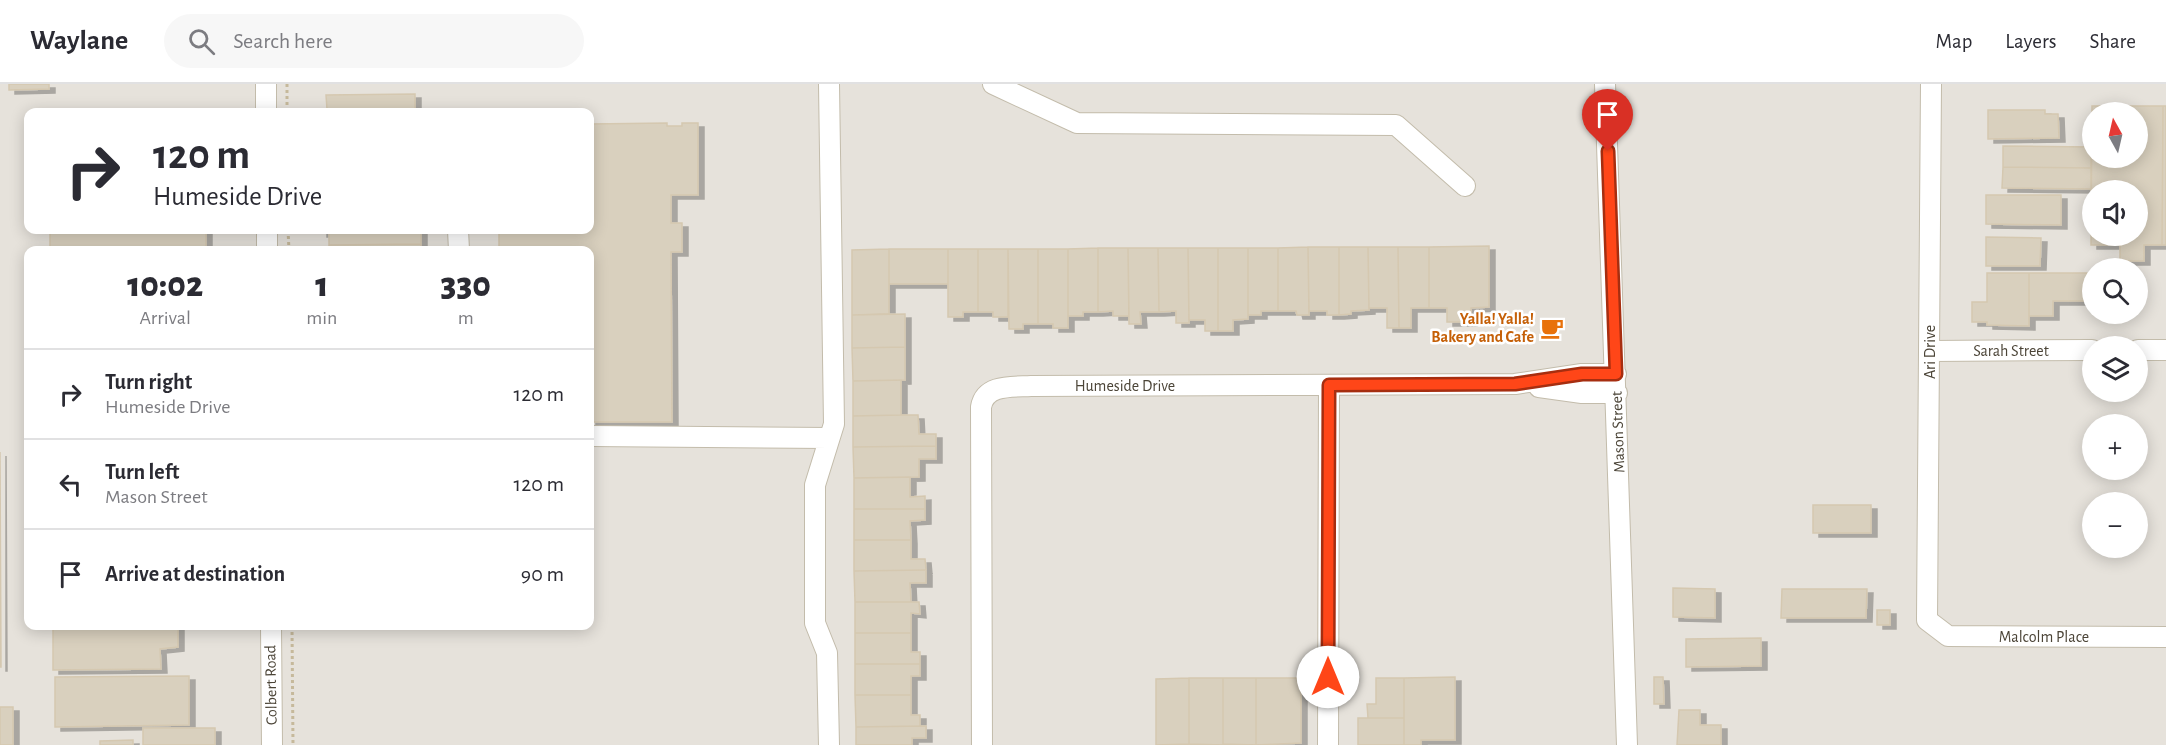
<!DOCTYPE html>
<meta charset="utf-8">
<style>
:root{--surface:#fff;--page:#f7f7f7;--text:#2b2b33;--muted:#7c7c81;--line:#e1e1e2}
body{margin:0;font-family:"Alegreya Sans",sans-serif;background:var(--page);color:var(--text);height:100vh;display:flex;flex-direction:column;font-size:22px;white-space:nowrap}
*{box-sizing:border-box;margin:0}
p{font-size:20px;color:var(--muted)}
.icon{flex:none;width:33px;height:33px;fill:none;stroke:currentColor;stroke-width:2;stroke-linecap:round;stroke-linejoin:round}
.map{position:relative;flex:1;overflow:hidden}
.details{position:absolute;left:24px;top:162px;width:570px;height:384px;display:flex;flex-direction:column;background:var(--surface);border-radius:12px;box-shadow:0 3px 15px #0003}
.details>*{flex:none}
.guide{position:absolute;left:24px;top:24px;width:570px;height:126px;border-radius:12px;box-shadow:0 3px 15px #0003;background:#fff;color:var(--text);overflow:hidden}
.needle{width:39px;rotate:352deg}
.controls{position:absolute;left:2082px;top:18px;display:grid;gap:12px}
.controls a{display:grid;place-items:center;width:66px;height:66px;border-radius:50%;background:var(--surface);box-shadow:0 3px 15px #0003;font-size:30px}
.pin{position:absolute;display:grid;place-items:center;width:51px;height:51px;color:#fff;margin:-62px -26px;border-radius:50% 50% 50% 0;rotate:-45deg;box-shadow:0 0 6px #0007}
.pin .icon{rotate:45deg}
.me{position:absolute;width:66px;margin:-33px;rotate:0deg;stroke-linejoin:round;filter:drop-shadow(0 0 4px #0008)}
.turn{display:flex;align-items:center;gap:21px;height:126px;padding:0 30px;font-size:27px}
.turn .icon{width:78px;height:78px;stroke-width:2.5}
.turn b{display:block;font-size:42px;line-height:51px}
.eta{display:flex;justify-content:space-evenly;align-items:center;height:102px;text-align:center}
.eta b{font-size:36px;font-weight:800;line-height:42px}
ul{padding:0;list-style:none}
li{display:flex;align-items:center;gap:18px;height:90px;padding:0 30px;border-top:2px solid var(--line)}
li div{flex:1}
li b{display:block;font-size:22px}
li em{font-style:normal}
header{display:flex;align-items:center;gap:36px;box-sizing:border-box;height:84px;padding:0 30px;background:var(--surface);border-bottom:2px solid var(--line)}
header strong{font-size:28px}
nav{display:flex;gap:33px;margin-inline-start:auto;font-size:21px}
.search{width:420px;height:54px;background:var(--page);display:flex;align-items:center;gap:15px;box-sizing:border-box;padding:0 21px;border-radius:33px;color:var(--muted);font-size:22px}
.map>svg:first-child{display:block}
.industrial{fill:#e6e2db;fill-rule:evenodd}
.building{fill:#d9d0be;stroke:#d5c8b0;stroke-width:1.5;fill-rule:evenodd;filter:url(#shadow)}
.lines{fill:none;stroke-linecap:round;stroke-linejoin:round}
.minor-casing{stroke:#c3bcab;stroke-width:22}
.path{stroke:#c6b99b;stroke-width:3;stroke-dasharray:3 3;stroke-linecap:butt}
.minor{stroke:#fff;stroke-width:20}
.route-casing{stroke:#a62e10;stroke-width:15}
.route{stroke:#ff4618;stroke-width:10}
.labels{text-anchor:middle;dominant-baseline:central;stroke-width:5;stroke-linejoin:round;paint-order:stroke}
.food-label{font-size:16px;font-weight:bold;fill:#c56008;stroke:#fff;text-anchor:end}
.street-label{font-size:16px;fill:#4b4437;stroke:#fff}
</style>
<header>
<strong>Waylane</strong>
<div class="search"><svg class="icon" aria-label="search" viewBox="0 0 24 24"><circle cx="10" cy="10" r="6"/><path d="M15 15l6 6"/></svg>Search here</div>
<nav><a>Map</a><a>Layers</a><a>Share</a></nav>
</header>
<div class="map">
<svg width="2166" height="661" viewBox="0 0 2166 661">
<defs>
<filter id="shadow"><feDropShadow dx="6" dy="4" stdDeviation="0" flood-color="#0004"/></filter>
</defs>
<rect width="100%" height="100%" fill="#f6f3ea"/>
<path class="industrial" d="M0 0H2166V661H0ZM28 28H590V146H28ZM2092 28H2138V74H2092ZM2092 106H2138V152H2092ZM28 166H590V542H28ZM2092 184H2138V230H2092ZM2092 262H2138V308H2092ZM2092 340H2138V386H2092ZM2092 418H2138V464H2092Z"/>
<path class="building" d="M9 0H49V5L9 6Z
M415 10V28H335V25H327L326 11Z
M2092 22H2163L2162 161H2144V177H2120V161H2091ZM2092 28H2138V74H2092ZM2092 106H2138V152H2092Z
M2163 22H2166V161H2162Z
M1988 26H2045V30H2058L2059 54 1988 55Z
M667 39V42H682V39H698V111H671V139H682V168H671L672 338H590V166H499V146H590V40Z
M2003 62 2091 63V84L2003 83Z
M2003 83 2091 84V105L2002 104Z
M1986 111H2061V141L1986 140Z
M50 146H206V166H50Z
M321 146H421V160L329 161V149H321Z
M1986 153 2041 154 2040 182H1986Z
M421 160V166H329V161Z
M1489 162V223L1471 224V238H1447V224H1429V163Z
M1308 163 1309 231H1297L1296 227H1278V164Z
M1308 163H1339V231H1327V227H1309Z
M1339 163H1368L1369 226 1351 227V230L1339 231Z
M1368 163H1398L1399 244H1387V224H1369Z
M1398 163H1429V224H1411V244H1399Z
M1098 164V228H1083V232H1068V165Z
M1098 164H1128L1129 232H1113V227L1098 228Z
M1128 164H1158L1159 228H1140L1141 240H1129Z
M1158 164H1188L1189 239H1176V227L1159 228Z
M1188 164H1218V247H1205V236H1189Z
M1218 164H1248V235L1233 236V247H1218Z
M1248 164H1278V227H1261V231H1248Z
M889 165H948V200H889Z
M889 165V230L852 231V166Z
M948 165H978V228H963V233H948Z
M978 165H1008V233H993V228H978Z
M1008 165H1038V240H1023V245H1009Z
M1038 165H1068V244H1053V240H1038Z
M1987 189H2029V242L1987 241V238H1972V218H1987Z
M2029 189H2087V217H2053V232H2029Z
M905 230V263L852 264V231Z
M905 263V296L853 297 852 264Z
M901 296V331L853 332V297Z
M901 331H918L919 350H936V362L853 363V332Z
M936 362V375H919V393L854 394 853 363Z
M0 368 1 583H0Z
M910 393V413L925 412V425H854V394Z
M1813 421H1871V449H1813Z
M854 425H925V436L910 437 911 456H854Z
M854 456H911V475H925L926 486 854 487Z
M926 486V499H910L911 518H855L854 487Z
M1673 504 1715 505V534L1673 533Z
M1782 505H1867L1866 534H1781Z
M855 518H919L920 530 911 529V549H855Z
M1877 526H1890V541H1877Z
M53 542H178V563L160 565 161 585 53 586Z
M855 549H911V568H920V580H855Z
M1761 554V582L1686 583V555Z
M855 580H920V592H911V611H855Z
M189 592V641L55 643V593Z
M1455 593V656H1421V661H1404V594Z
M1654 593H1663L1664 620H1654Z
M1189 594V660L1156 661V595Z
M1189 594H1223V661L1189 660Z
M1223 594H1256V661L1223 660Z
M1256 594H1301V659L1256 661Z
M1376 594H1404V634H1368L1367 620H1376Z
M855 611H911V631H920V642L856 643Z
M0 623H13V661H0Z
M1679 626H1700V641H1721V661H1677Z
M1358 634H1404V661H1358Z
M926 642V654H912V661H856V643Z
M143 644H215V661H143Z
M133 656V661H100V657Z"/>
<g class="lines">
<g class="minor-casing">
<path id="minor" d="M266 0V28
M829 0 834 340 815 401V539L827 569 829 661
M993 0 1077 39 1396 41 1465 102
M1605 0 1627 661
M1931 0 1927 536 1948 552 2166 553
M267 146V166
M458 146 459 166
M2138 266H2166
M1930 267 2092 266
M1539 303 1582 309H1617
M590 352 829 354
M271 542 272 661
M982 661 981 323C985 300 1012 303 1031 302L1515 300 1582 290H1616
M1328 661 1329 301"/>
</g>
<path class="path" d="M287 0V28
M288 146 289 166
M292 542 293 661"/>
<use href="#minor" class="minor"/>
</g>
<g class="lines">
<g class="route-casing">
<path id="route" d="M1328 593 1329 301 1515 300 1582 290H1616L1608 67"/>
</g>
<use href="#route" class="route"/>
</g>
<defs>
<g id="cafe-bare" transform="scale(1.8)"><path d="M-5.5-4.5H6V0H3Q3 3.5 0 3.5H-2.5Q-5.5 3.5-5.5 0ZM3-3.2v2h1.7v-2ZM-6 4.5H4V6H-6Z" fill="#e8710a" stroke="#fff" stroke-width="2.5" paint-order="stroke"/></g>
</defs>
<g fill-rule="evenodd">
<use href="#cafe-bare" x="1552" y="244"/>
</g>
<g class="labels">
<g class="food-label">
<text x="1534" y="235">Yalla! Yalla!<tspan x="1534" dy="18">Bakery and Cafe</tspan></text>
</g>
<g class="street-label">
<text x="2011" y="267">Sarah Street</text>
<text transform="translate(1930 268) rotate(-90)">Ari Drive</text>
<text x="1125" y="302">Humeside Drive</text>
<text transform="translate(1618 348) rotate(-92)">Mason Street</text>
<text x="2044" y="553">Malcolm Place</text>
<text transform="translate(271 601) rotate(-91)">Colbert Road</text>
</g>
</g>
</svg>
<div class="controls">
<a><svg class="needle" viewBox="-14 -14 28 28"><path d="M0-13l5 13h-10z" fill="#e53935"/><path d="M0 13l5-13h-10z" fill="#7c7c81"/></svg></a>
<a><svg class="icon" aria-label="sound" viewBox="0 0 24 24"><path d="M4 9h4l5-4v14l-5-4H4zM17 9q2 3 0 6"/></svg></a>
<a><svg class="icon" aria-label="search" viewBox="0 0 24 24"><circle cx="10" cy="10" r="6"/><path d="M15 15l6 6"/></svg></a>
<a><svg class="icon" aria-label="layers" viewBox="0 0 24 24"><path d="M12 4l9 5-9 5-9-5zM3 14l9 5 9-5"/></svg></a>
<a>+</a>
<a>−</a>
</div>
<div class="pin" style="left:1608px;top:67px;background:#d93025"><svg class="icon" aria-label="arrive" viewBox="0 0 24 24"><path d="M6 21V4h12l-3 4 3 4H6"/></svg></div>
<svg class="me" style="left:1328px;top:593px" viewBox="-20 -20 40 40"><circle r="19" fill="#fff"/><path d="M0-13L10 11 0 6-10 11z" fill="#ff4618"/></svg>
<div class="guide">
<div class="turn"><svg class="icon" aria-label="right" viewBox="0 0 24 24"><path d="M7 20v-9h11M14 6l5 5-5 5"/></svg><div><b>120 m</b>Humeside Drive</div></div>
</div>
<section class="details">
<div class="eta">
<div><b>10:02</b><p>Arrival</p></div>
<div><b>1</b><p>min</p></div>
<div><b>330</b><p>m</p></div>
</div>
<ul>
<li><svg class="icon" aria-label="right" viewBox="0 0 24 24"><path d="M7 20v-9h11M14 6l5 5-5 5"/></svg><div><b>Turn right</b><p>Humeside Drive</p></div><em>120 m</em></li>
<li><svg class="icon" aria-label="left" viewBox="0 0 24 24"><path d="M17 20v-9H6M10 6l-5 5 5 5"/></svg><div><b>Turn left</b><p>Mason Street</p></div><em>120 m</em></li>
<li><svg class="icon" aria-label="arrive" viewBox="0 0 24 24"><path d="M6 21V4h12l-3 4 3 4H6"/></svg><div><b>Arrive at destination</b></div><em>90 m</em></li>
</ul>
</section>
</div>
